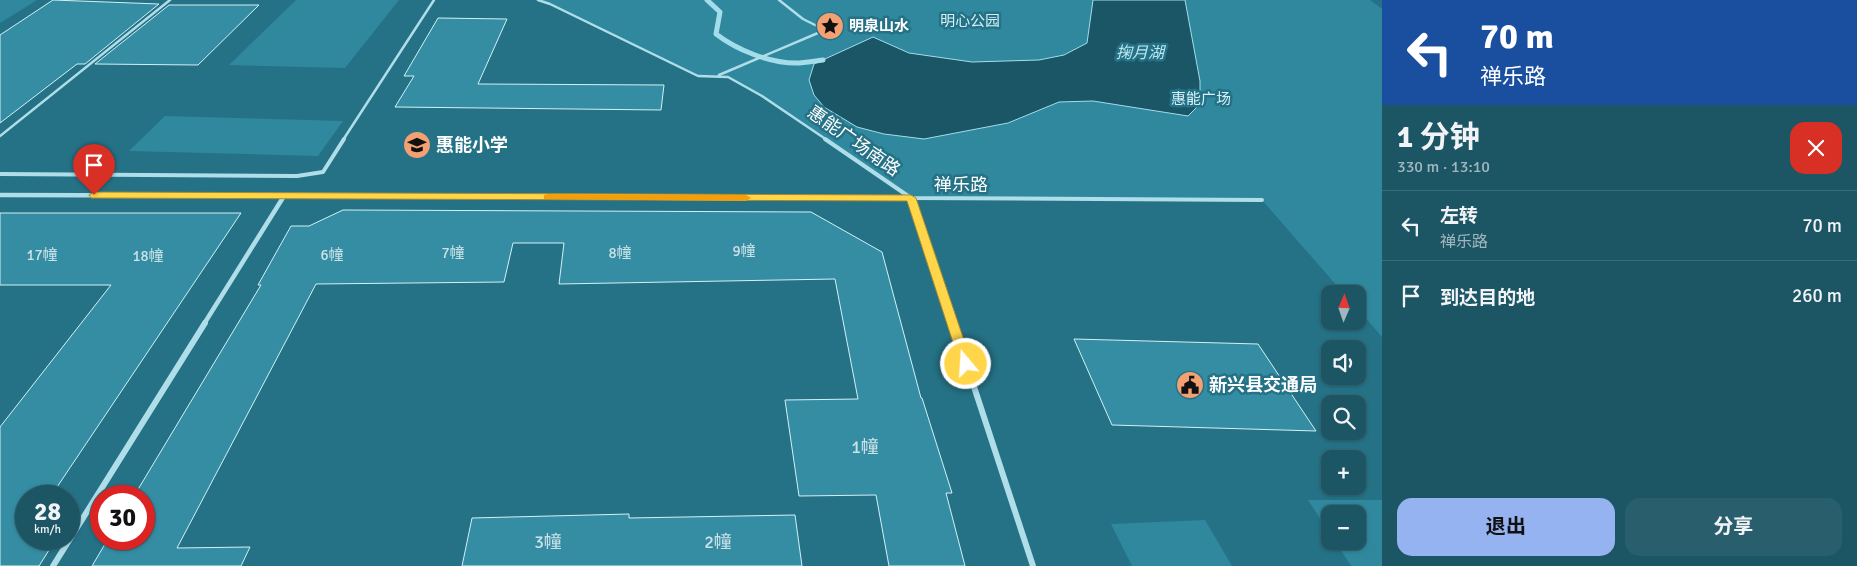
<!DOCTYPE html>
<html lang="zh">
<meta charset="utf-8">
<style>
:root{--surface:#1c5664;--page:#295f6d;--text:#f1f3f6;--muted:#a0b7bf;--line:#3a6c78;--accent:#95b2f1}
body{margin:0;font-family:Signika,"Noto Sans SC",sans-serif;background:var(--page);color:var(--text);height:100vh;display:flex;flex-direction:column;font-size:19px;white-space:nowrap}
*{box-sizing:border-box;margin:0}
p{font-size:16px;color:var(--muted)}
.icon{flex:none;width:28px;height:28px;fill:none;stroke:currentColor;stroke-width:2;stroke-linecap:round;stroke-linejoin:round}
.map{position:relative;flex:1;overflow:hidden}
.sheet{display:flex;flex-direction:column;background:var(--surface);width:475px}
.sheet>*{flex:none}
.guide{background:#1a4fa0;color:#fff;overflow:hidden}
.needle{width:32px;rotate:2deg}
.controls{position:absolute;left:1321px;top:285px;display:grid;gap:10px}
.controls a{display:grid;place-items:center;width:45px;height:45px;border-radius:10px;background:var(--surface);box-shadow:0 1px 4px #0004,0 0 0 1px var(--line);font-size:25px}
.speed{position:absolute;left:15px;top:485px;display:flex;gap:10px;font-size:25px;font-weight:700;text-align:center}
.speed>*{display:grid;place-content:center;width:65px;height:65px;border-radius:50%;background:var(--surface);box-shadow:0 1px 4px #0004,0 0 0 1px var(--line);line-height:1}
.speed small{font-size:12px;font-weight:400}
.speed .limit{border:8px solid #d22;background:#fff;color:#111}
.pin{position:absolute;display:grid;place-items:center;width:42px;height:42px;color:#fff;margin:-51px -21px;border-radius:50% 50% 50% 0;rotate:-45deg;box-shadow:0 0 5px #0007}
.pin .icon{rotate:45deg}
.me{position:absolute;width:55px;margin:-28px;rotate:342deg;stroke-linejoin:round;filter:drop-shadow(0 0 4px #0008)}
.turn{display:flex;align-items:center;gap:18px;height:105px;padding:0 15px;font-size:22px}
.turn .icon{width:65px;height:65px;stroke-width:2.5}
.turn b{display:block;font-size:35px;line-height:42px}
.round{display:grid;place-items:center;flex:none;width:52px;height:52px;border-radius:15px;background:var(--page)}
.summary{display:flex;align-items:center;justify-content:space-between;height:85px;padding:0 15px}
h1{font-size:30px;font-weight:700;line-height:38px}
.action{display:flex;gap:10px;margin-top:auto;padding:10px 15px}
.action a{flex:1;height:58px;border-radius:15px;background:var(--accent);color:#111;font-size:20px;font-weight:700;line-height:58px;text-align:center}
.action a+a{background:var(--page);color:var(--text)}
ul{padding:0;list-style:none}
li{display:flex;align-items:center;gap:15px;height:70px;padding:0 15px;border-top:1px solid var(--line)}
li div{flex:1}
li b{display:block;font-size:19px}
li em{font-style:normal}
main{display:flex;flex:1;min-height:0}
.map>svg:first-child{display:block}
.green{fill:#2f889e}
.water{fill:#1a5666;stroke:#a3dde9}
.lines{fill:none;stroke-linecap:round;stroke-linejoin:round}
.stream{stroke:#a3dde9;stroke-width:5}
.building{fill:#358da3;stroke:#d3f0f7}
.service-far1{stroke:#afdee9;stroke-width:2.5}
.service{stroke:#afdee9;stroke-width:4}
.minor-far1{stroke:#afdee9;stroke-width:4.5}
.minor{stroke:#afdee9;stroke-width:6}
.route{fill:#ffd54a;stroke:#a68a30}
.slow{fill:#f59e0b}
.labels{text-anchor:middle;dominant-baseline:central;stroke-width:5;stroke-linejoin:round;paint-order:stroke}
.far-park-label{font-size:15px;fill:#d3f0f7;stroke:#257286}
.far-poi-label{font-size:15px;font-weight:bold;fill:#fff;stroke:#257286;text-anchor:start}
.number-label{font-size:15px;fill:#cce2e8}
.far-water-label{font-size:16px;font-style:italic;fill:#bbe6f0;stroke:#257286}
.street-label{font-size:18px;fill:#fff;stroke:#257286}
.poi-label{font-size:18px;font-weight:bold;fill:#fff;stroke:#257286;text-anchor:start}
.near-number-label{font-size:18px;fill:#cce2e8}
</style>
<main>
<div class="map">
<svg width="1382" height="566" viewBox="0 0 1382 566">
<rect width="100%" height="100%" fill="#257286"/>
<path class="green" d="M0 0H37L0 23Z
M296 0H399L345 68 229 65Z
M538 0H1370L1382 9V337L1358 309V294H1344L1262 200 911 198 762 96 728 77 698 76 550 4Z
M165 116 343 121 318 156 129 151Z
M1308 500H1382V566H1351L1335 541H1358V514H1330V534Z
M1205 520 1232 566H1132L1111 524Z"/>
<path class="water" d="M1093 0H1185L1200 81V104L1188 116 1093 101 1059 102 1008 123 924 139 884 134 857 127 824 107 814 95 809 80 814 64 873 37 909 53 972 62 1039 60 1064 55 1087 43Z"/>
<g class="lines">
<path class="stream" d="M707 0 720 12 716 34C737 50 769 63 796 63 805 63 814 61 823 60"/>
</g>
<path class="building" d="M53 0 159 4 85 64H77L0 123V35Z
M169 5H259L198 65 95 64Z
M438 18 507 19 478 84 664 85 661 110 395 107 414 76H404Z
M343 210 811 212 882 252 921 398H922L952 493H946L965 566H889L876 495 799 496 785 400 858 399 835 279 559 284 564 243H513L504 282 316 284 177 548 250 547 241 566H92L108 539H144V496H134L261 285H258L291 226H309Z
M0 213H241L51 496H26V539H56L39 566H0V427L111 285H0Z
M1074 339 1258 344 1316 431 1112 425Z
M629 514V518L795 515 802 566H462L472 518Z"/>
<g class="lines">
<path class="service-far1" d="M538 0 550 4 698 76 728 77 762 96 827 140
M779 0 803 19 825 30
M719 75 825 30
M0 136 170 0
M343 140 434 0"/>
<path class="service" d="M825 139 911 198 1262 200
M0 174 297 176 323 172 344 139"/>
<path class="minor-far1" d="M0 195 911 198 953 324
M204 324 284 196"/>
<path class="minor" d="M953 323 1033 566
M53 566 205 323"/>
</g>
<path class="route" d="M94 192 911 195 916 198 972 364 970 367H962L960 364 907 201 91 198 89 195Z"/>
<path class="slow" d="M548 194 746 195 751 198 746 201 544 199V195Z"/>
<defs>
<g id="sight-disc" transform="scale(1.4375)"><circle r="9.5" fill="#f3a073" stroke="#257286"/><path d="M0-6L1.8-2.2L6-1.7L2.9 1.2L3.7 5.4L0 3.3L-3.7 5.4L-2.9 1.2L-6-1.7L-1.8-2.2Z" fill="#111"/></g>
<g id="school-disc" transform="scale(1.4375)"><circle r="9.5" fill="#f3a073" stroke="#257286"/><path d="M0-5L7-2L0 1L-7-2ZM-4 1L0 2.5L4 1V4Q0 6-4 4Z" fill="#111"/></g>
<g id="civic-disc" transform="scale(1.4375)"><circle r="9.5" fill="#f3a073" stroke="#257286"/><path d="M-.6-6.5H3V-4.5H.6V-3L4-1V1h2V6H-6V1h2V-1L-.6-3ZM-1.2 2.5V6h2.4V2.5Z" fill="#111"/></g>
</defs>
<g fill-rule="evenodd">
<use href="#sight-disc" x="830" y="26"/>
<use href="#school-disc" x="417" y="145"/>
<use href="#civic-disc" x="1190" y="385"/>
</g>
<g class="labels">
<g class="far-park-label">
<text x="970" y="21">明心公园</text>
<text x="1201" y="99">惠能广场</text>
</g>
<g class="far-poi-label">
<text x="849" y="26">明泉山水</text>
</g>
<g class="number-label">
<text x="744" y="251">9幢</text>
<text x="453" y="253">7幢</text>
<text x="620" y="253">8幢</text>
<text x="42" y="255">17幢</text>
<text x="332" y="255">6幢</text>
<text x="148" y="256">18幢</text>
</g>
<g class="far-water-label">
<text x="1140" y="53">掬月湖</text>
</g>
<g class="street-label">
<text transform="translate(854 141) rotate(35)">惠能广场南路</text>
<text x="961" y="185">禅乐路</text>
</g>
<g class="poi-label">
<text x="436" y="145">惠能小学</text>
<text x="1209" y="385">新兴县交通局</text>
</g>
<g class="near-number-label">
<text x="865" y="447">1幢</text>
<text x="548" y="542">3幢</text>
<text x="718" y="542">2幢</text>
</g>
</g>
</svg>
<div class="controls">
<a><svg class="needle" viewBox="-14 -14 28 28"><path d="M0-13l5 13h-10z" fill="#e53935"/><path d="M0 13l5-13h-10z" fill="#a0b7bf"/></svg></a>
<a><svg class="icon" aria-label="sound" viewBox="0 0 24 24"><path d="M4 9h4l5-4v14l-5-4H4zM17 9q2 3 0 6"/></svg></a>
<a><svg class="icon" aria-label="search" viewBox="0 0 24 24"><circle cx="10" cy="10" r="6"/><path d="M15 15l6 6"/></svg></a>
<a>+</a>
<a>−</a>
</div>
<div class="speed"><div>28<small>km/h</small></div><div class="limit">30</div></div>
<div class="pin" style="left:94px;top:195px;background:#d93025"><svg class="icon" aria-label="arrive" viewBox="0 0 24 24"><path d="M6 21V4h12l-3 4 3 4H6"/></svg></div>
<svg class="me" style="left:966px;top:364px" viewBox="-20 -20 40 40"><circle r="17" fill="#ffd54a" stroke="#fff" stroke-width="3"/><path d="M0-11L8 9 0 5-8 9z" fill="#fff"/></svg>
</div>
<section class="sheet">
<div class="guide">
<div class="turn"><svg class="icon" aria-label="left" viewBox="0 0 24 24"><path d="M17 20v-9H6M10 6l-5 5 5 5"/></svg><div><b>70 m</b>禅乐路</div></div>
</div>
<div class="summary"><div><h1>1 分钟</h1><p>330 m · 13:10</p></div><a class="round" style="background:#d93025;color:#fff"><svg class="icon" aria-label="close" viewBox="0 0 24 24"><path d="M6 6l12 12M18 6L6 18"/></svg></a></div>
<ul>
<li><svg class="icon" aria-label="left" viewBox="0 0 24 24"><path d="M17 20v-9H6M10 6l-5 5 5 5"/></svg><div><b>左转</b><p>禅乐路</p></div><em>70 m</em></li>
<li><svg class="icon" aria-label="arrive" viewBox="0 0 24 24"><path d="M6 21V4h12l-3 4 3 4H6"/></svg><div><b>到达目的地</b></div><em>260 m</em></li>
</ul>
<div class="action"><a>退出</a><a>分享</a></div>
</section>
</main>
